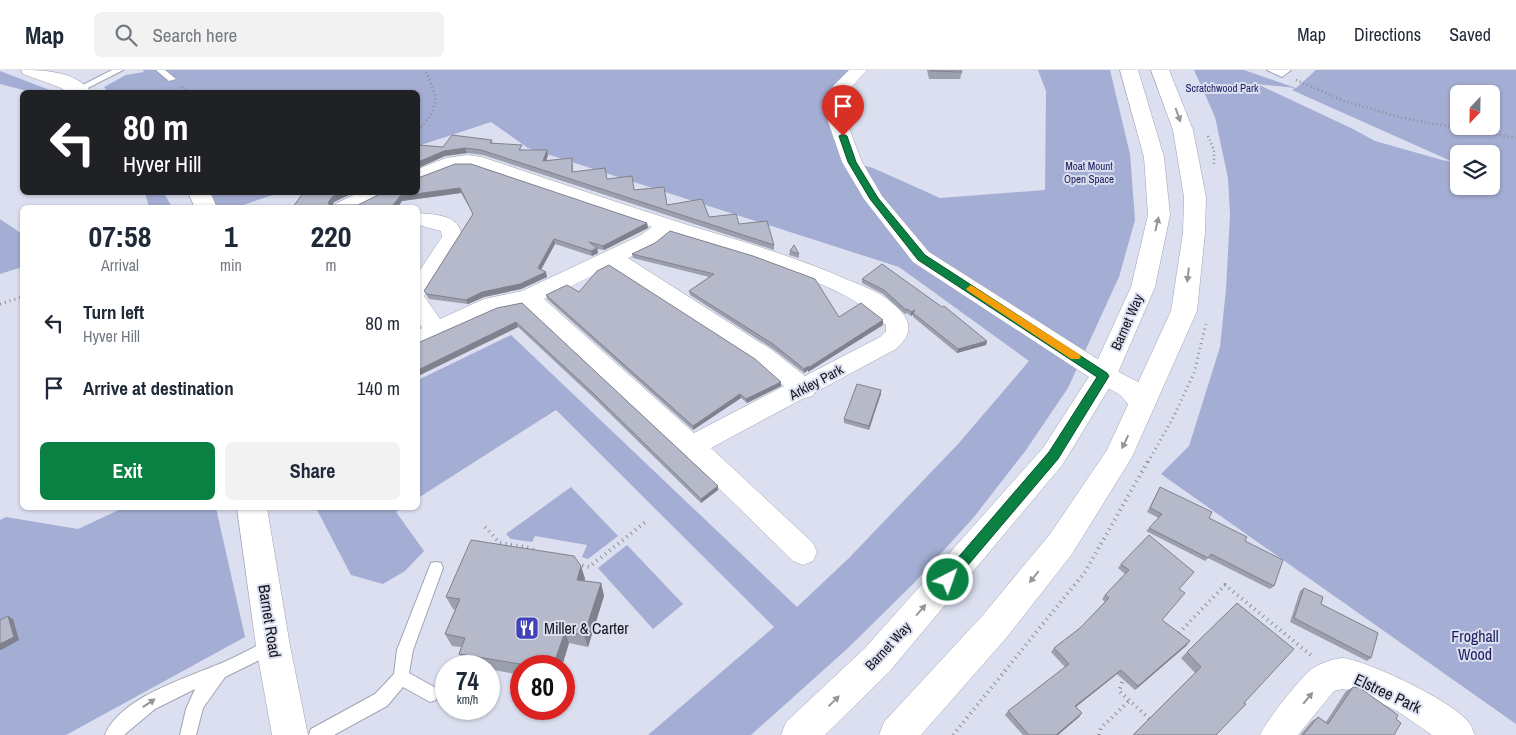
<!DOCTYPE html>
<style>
:root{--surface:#fff;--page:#f2f2f3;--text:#1f2937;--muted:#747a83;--line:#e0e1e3;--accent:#0b8043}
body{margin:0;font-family:"Archivo Narrow",sans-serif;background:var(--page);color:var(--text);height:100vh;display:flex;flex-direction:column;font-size:19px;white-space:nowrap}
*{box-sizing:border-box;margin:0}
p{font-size:16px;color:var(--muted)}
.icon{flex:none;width:28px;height:28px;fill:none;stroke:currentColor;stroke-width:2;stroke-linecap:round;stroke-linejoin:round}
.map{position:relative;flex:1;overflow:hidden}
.drawer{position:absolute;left:20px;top:135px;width:400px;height:305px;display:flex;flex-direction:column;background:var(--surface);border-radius:8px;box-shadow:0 1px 4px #0004}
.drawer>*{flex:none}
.banner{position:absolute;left:20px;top:20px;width:400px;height:105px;border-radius:8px;box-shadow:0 1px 4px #0004;background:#202124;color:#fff;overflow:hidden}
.needle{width:32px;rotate:202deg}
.controls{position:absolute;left:1450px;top:15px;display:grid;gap:10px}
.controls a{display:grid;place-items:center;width:50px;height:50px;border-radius:8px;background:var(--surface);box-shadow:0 1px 4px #0004;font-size:25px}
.speed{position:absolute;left:435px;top:585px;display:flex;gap:10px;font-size:25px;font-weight:700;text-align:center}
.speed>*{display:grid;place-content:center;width:65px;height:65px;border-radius:50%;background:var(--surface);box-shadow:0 1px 4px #0004;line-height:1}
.speed small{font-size:12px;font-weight:400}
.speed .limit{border:8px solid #d22;background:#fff;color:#111}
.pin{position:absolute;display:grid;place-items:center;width:42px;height:42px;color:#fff;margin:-51px -21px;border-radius:50% 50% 50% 0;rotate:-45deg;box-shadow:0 0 5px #0007}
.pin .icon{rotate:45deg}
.me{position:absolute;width:55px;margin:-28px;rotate:41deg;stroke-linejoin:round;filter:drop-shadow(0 0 4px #0008)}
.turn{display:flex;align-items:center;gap:18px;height:105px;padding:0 20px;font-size:22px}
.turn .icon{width:65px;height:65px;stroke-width:2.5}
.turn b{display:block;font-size:35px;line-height:42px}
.eta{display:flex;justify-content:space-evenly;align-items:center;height:85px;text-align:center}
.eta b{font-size:30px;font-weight:700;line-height:35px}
.cta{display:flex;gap:10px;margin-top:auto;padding:10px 20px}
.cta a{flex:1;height:58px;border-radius:8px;background:var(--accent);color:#fff;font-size:20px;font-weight:700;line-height:58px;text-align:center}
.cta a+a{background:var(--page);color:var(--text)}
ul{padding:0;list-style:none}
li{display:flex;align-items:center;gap:15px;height:65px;padding:0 20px}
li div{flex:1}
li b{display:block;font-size:19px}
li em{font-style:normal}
header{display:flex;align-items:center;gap:30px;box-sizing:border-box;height:70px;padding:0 25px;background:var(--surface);border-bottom:1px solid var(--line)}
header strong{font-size:24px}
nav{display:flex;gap:28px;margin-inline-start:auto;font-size:18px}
.search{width:350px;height:45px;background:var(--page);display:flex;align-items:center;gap:12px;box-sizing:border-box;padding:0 18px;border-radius:8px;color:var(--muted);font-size:19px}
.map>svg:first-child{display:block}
.green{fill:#a4add3;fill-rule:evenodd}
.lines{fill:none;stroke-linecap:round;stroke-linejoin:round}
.service-casing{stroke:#9fa3b3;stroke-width:2}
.minor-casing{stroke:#9fa3b3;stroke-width:1}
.primary-casing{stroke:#9fa3b3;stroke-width:1}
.trunk-casing{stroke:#9fa3b3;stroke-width:1}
.path-far2{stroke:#8c8e9b;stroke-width:2.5;stroke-dasharray:1 3;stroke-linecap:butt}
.path-far1{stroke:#8c8e9b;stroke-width:3;stroke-dasharray:1 4;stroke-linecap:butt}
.path{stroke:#8c8e9b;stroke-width:4;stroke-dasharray:1 4.5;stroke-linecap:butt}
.service{fill:#fff;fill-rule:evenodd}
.minor{fill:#fff;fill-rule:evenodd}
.primary{fill:#fff;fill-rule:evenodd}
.trunk{fill:#fff;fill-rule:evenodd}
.wall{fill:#9c9fad}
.shaded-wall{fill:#7f828d}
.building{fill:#b5b9c9;stroke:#7f828d}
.oneway{fill:#969699}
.route{fill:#0b8043;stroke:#07532c}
.slow{fill:#f59e0b}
.labels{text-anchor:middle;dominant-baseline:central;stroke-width:4;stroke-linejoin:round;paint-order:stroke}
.far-park-label{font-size:11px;fill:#1c1e5f;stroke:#dbdff0}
.street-label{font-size:14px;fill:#15161c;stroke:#dbdff0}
.near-street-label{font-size:16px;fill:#15161c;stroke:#dbdff0}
.near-poi-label{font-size:16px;fill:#15161c;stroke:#dbdff0;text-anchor:start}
.near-park-label{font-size:16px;fill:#1c1e5f;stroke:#dbdff0}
</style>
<header>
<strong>Map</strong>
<div class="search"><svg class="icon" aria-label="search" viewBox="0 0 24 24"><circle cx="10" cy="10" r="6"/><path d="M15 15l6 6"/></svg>Search here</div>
<nav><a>Map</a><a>Directions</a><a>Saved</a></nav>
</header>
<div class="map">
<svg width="1516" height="665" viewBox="0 0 1516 665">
<rect width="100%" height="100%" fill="#dbdff0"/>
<path class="green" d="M143 0H859L832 37 852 92 873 98 940 128 1045 120 1046 21 1038 0H1110L1130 84 1135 150 1119 207 1068 318 1026 380 974 447 914 513 848 578 751 665H648L774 557 556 340 418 428V310L511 265 797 537 849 488 959 373 1029 291 899 197 528 78 491 52 418 76V22H108L104 17 126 5 144 2Z
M1194 0H1244L1296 18 1316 0H1516V654L1161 404 1189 376 1220 277 1226 219 1230 145 1228 108 1215 47ZM1257 14 1295 18 1292 20 1453 92 1442 90 1375 71 1353 59ZM1459 24H1491V56H1459ZM1459 84H1491V116H1459Z
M0 1 55 22H31L0 14Z
M145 123H164L172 137H149Z
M209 123H279L234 138 216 137Z
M0 149 22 164V197L0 204Z
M571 417 618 466 588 489 582 487 587 475 535 466 532 472 511 469 506 464Z
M123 438H216L245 567 66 665H0V450L6 447 78 459Z
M316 438H402L396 442 424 481 405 501 383 514 351 505Z
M627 475 683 534 653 559 598 498Z"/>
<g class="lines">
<g class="service-casing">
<path id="service" d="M112 0H123L80 22 73 20Z
M156 0H165L176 9 169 11Z
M1267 0H1291L1282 7Z
M436 492 441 493 443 498 413 580 409 603 436 618 438 624 436 630 430 632 403 617 387 636 334 665H309L311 659 375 624 394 604 397 580 429 498 431 493Z
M273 569 278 571 281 576 278 581 225 607 203 638 196 665H180L186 639 195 619 155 639 124 665H105C120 627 189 607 224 592 241 585 256 575 273 569Z"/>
</g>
<g class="minor-casing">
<path id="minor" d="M849 0H867L848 21 841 37 862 92 882 126 929 182 1113 299 1138 312 1155 336 1151 343C1130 350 1133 336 1120 325 1113 320 1103 316 1095 311L913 192 864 129 842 92 823 37 834 15Z
M467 85 482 87C551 110 621 134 691 156 744 172 797 187 848 210 863 216 880 222 892 233 910 248 916 261 896 279L814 323 813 326 804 328 711 378 813 473 817 482 813 491 803 495 793 491 683 383 524 236 498 241 418 277V260L422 258 418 251V203L442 167 441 161 418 155V143C436 145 460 144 462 167L424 226 440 249 484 229 522 221 641 165 652 157 473 97H456L418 112V99L446 88ZM670 163C729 182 845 211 886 255V261L880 267 805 306 772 280 628 188 655 175ZM610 197 756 292 784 316 694 363 544 229Z
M360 122H388L385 126 360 138H332L335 134Z
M1342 588C1367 590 1457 633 1470 654 1472 657 1473 662 1475 665H1432L1397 641 1356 621 1342 619 1334 621 1298 665H1260C1266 651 1301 607 1313 598 1321 593 1333 589 1342 588Z"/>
</g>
<g class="primary-casing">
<path id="primary" d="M21 0C43 0 76 1 91 22H68L59 17 23 4Z
M188 122H210L217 138H195Z
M237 438H267L290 576 308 665H272L256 576Z"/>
</g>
<g class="trunk-casing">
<path id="trunk" d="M1120 0H1138L1164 87 1170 145 1155 217 1117 305 1063 394 889 602 825 665H781L786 652 865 578 1043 378 1092 302 1131 217 1148 145 1144 87Z
M1151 0H1169L1193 60 1206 127 1205 163 1197 241 1132 387 1072 484 1007 567 921 665H879L884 652 983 545 1050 464 1107 380 1171 241 1183 163 1184 127 1173 60Z"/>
</g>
<path class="path-far2" d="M1296 10 1344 31 1402 48 1516 68
M182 17 189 22
M418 60C441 36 438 28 425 0
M1208 66 1214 80V94"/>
<path class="path-far1" d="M0 234 22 227
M1148 392 1174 346 1194 303 1206 254"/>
<path class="path" d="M485 457 500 473 531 478 536 482
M577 494 589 497 648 450
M1179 563 1225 515 1312 586
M1124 607 1119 621 1152 651
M953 665 1085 502 1148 391
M1099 665 1101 658 1130 630"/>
<use href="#service" class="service"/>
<use href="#minor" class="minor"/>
<use href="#primary" class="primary"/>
<use href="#trunk" class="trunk"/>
</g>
<path class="wall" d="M927 0H961L962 2 960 9H929Z
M492 70V73L548 85 546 90 573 93V102L607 109 634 120 667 135 709 147 739 154 774 175V180L483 85 467 83 445 86 418 98V78L443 77Z
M418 108 647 153 648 158 604 180 597 179 598 183 592 186 555 174 541 200 547 207 521 219 484 227 468 234 429 229 424 221 473 144 461 123 402 131 397 138H292L304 122H355L334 132 332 135H358Z
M655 173 839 247 883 255 808 302V300L804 303 773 279 690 225 689 221 709 207 633 188 632 184Z
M790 181 799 184V188L789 185Z
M862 209 987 271 986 275 957 283 913 247V244L911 246 907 243 905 244 883 224 862 213Z
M579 222 781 312V316L747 333 741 328 693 360 547 229 546 225Z
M522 233 718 420 701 433 595 329 518 257 418 306V273Z
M881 320 869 360 844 353V349Z
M1160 417 1245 471 1274 516 1270 519 1208 488 1205 491 1146 461 1159 448 1147 442Z
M1121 494 1179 519 1162 550 1190 571 1186 576 1135 620 1117 604 1076 637 1082 643 1079 647 1058 665H1023L1005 645 1008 641 1065 597 1051 582 1054 578 1080 558 1105 532 1102 529 1105 525 1125 504 1118 498Z
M581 496 585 509V511L601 513 604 526 588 577 569 573 562 596H521V605L489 599V596H473L466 595 459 584 461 577 452 576 445 564 455 540 453 539 446 527Z
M1304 518 1371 588 1367 591 1290 552 1300 521Z
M1187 582 1244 633 1195 603 1181 588Z
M1353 617 1396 649 1394 665H1300L1312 651 1318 647 1326 652 1346 621Z"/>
<path class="shaded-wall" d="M465 78 467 83 445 86 418 98V92L444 81Z
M547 80 548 85 545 96 543 91Z
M460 118 461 123 402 131 397 138H391L400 126Z
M342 122H355L334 132 331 138 328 133 332 127Z
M647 153 648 158 604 180 603 176Z
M554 169 555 174 539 203 538 198Z
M597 178 598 183 592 186 591 181Z
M546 202 547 207 521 219 484 227 468 234 466 230 482 222Z
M915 240 914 244 911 246V242Z
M883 250V255L808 302V300L804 303V299Z
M516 252 518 257 418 306V300Z
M987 271 986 275 957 283 958 279Z
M781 312V316L747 333 746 329Z
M881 320V324L869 360V356Z
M740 324 741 328 693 360V356Z
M718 416V420L701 433V429Z
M581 496 585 509 581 522 577 510Z
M601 513 604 526 588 577 584 565Z
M8 546 13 549 19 570 1 580H0V574Z
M565 562 569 573 562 596H553Z
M1190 571 1186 576 1135 620 1138 616Z
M1121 600 1117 604 1072 640 1075 636Z
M1082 643 1079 647 1058 665H1056Z"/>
<path class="building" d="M930 0H961L962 2 930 1Z
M452 65 492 70 490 73 522 75 519 80H547L543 91 572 88V102L605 98 607 109 632 106 634 120 664 117 667 135 702 129 709 147 736 144 739 154 767 151 774 175 481 80 465 78 444 81 418 92V78L419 75 443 77Z
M455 94H471L647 153 603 176 589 172 597 178 591 181 554 169 538 198 546 202 520 214 482 222 466 230 427 224 424 221 473 144 460 118 400 126 391 138H292L304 122H342L332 127 328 133 330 135H358L384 122H418V108Z
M670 161 753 186 815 209 839 247 861 233 883 250 808 298 809 296 804 299 773 274 689 221 714 204 632 184 655 173Z
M794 175 799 184 790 181Z
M882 194 942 237 944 236 987 271 958 279 913 243 915 240 911 242 908 239 906 240 884 220 862 209Z
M609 195 755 289 781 312 746 329 740 324 693 356 546 225 567 215 579 222 597 201Z
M522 233 718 416 701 429 594 324 516 252 418 300V273L420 272 497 238Z
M857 314 881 320 869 356 844 349Z
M1160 417 1212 442 1209 448 1247 467 1245 471 1283 490 1274 516 1211 484 1208 488 1149 458 1162 444 1150 438Z
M1149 465 1194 502 1179 519 1185 523 1162 550 1190 571 1138 616 1121 600 1075 636 1082 643 1056 665H1029L1008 641 1069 594 1054 578 1080 558 1109 528 1105 525 1129 500 1121 494Z
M471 470 574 486 581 496 577 510 601 513 584 565 565 562 553 596H532L459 584 465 568 445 564 460 529 446 527Z
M1304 518 1323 527 1321 534 1378 563 1371 588 1294 548Z
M1237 533 1294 579 1244 633 1246 634 1216 665H1133L1201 597 1187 582Z
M8 546 14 567 0 574V550Z
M1353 617 1360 618 1398 645 1396 649 1401 653 1394 665H1303L1318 647 1328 654Z"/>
<defs><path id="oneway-solid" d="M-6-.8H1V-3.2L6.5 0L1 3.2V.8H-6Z" transform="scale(1.25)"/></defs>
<g class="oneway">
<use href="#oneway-solid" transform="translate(1178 45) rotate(70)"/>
<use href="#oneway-solid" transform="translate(1157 154) rotate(-77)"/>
<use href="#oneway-solid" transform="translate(1188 205) rotate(97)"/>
<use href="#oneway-solid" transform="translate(1125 372) rotate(116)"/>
<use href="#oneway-solid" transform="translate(1034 507) rotate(129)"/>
<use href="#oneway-solid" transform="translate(921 540) rotate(-49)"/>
<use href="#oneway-solid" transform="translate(1308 628) rotate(-50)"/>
<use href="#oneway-solid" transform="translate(834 631) rotate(-44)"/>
<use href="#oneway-solid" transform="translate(149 633) rotate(-33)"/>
</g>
<path class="route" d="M843 64 847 66 856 92 878 128 925 185 1107 303 1109 306 1058 389 952 514 948 516 943 514 941 510 943 505 1049 382 1097 307 918 190 870 129 848 92 839 66Z"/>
<path class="slow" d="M971 215 1079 284 1081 287 1079 289H1071L968 221 966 219Z"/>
<defs>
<g id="restaurant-square" transform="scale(1.25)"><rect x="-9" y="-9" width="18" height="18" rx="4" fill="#3f43b7" stroke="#dbdff0"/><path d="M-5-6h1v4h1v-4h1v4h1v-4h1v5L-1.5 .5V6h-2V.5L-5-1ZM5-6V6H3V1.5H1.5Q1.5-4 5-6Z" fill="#fff"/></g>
</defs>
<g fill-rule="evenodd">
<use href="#restaurant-square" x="527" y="558"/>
</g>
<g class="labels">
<g class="far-park-label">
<text x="1222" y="18">Scratchwood Park</text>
<text x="1089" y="96">Moat Mount<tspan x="1089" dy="13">Open Space</tspan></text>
</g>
<g class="street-label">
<text transform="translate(1127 252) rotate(-66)">Barnet Way</text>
<text transform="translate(816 312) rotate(-28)">Arkley Park</text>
<text transform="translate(888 576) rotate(-47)">Barnet Way</text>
</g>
<g class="near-street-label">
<text transform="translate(270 551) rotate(81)">Barnet Road</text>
<text transform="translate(1388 623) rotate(25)">Elstree Park</text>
</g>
<g class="near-poi-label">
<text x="544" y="558">Miller &amp; Carter</text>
</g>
<g class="near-park-label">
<text x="1475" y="566">Froghall<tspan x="1475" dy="18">Wood</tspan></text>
</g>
</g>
</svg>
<div class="controls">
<a><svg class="needle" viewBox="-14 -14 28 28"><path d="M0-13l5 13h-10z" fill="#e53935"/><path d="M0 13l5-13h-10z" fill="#747a83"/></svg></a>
<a><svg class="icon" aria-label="layers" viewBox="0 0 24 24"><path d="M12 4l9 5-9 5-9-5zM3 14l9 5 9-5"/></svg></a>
</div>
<div class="speed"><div>74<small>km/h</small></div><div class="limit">80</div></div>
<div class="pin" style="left:843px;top:66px;background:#d93025"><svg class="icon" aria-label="arrive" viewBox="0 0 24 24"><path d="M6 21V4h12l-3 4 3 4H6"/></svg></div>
<svg class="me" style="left:948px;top:510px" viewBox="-20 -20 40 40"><circle r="17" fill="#0b8043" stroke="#fff" stroke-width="3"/><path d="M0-11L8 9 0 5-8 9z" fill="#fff"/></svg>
<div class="banner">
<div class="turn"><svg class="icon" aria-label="left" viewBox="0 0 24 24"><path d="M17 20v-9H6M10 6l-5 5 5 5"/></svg><div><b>80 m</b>Hyver Hill</div></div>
</div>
<section class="drawer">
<div class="eta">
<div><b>07:58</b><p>Arrival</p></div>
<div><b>1</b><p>min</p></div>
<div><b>220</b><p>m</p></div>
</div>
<ul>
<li><svg class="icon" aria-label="left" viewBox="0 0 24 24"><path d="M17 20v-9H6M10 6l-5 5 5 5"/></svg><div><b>Turn left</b><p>Hyver Hill</p></div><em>80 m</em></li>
<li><svg class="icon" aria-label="arrive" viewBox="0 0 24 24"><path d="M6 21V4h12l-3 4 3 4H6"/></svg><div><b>Arrive at destination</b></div><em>140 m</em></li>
</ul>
<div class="cta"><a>Exit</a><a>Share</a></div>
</section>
</div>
